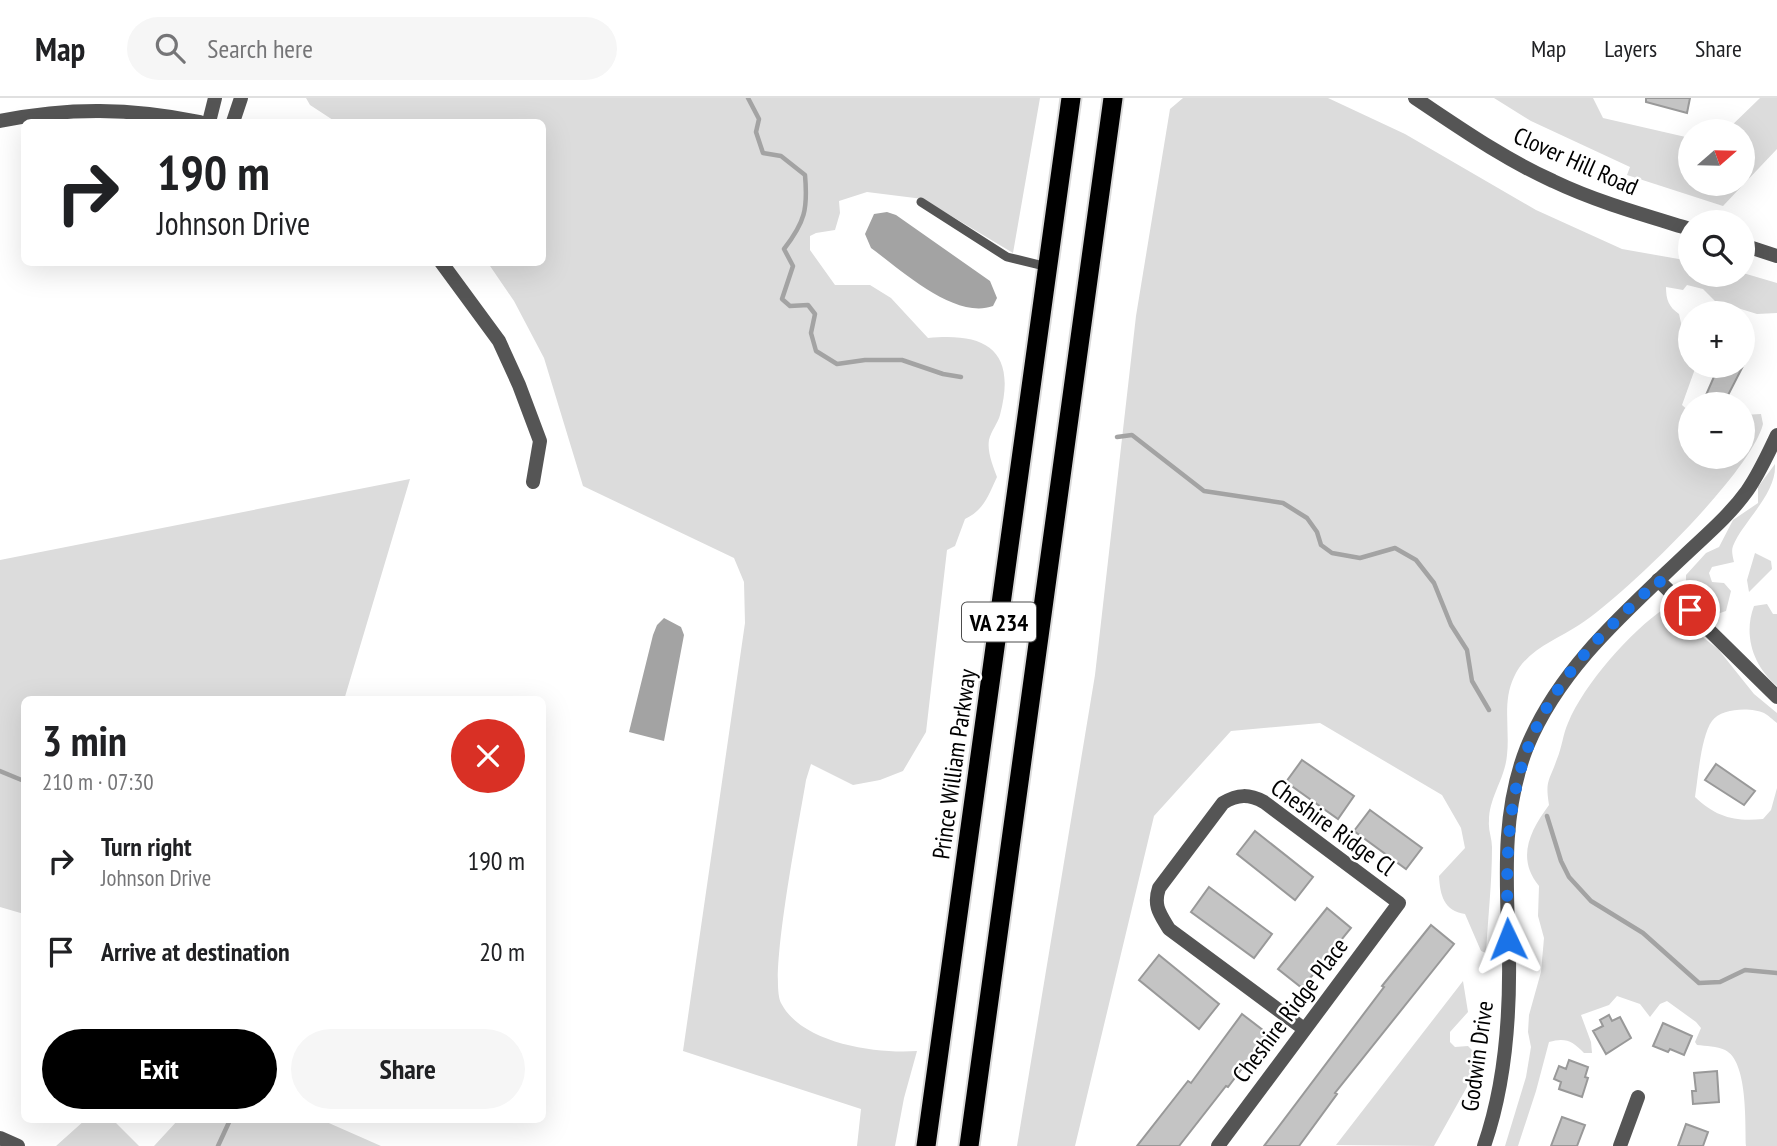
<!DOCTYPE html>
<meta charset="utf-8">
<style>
:root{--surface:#fff;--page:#f6f6f6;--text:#202124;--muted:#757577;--line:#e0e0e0;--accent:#000}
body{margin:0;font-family:"PT Sans Narrow",sans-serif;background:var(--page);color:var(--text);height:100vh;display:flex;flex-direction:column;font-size:26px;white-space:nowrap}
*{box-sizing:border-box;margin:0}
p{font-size:23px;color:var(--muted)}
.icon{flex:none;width:38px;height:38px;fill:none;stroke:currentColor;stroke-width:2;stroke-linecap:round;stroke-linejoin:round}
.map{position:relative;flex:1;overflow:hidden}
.drawer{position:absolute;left:21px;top:598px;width:525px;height:427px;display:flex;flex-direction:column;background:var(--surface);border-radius:10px;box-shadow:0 7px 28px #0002}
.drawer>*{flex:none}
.banner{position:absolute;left:21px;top:21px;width:525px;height:147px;border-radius:10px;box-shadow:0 7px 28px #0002;background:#fff;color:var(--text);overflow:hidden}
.needle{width:46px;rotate:70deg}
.tools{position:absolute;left:1678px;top:21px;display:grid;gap:14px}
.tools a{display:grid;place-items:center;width:77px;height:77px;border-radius:50%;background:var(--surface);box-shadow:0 7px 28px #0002;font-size:35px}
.pin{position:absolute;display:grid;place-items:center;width:60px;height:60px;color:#fff;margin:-30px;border:4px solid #fff;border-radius:50%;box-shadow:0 2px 7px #0007}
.me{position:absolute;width:77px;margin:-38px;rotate:358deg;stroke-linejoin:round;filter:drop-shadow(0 0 5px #0008)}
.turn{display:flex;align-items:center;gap:24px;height:147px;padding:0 21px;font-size:32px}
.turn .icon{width:91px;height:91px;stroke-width:2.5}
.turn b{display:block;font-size:49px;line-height:60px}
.round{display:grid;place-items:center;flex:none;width:74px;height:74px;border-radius:37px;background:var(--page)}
.overview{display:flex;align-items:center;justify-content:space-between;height:119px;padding:0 21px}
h1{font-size:42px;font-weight:600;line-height:52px}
.action{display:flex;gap:14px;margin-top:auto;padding:14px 21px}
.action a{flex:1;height:80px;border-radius:42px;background:var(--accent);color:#fff;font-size:28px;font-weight:600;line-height:80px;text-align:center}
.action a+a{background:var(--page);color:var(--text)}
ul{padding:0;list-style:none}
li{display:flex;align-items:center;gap:21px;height:91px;padding:0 21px}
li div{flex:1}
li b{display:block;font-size:26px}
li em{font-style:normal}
header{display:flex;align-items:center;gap:42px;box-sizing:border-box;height:98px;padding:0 35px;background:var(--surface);border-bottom:2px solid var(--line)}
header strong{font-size:33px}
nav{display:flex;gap:38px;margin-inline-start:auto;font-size:24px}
.search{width:490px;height:63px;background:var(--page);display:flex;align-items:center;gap:18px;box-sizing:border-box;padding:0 24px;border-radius:38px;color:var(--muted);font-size:26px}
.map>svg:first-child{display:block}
.green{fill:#dcdcdc}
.water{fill:#a3a3a3}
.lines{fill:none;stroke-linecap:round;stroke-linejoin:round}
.stream{stroke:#a3a3a3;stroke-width:4.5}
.building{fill:#c4c4c4;stroke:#999;stroke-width:2}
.trunk-casing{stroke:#dbdbdb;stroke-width:23}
.service{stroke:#555;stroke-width:9}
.minor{stroke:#555;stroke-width:14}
.tertiary{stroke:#555;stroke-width:14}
.trunk{stroke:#000;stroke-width:19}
.route{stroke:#1a73e8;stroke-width:12;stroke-dasharray:0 21.6}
.labels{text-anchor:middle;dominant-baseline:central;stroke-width:5;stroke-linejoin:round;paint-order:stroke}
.shield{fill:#fff;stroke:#4c4c4c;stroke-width:2}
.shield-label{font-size:23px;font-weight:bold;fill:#000}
.street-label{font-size:24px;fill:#000;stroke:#fff}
</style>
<header>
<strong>Map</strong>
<div class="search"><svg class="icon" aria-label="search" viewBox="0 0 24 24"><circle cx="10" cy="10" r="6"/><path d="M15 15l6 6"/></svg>Search here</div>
<nav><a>Map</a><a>Layers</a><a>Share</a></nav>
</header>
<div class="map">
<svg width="1777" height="1048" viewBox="0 0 1777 1048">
<rect width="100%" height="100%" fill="#fff"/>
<path class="green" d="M306 0H1040L1013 155 923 101 867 94 839 103 840 115 835 132 816 135 810 138V152L835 187H870L891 200 928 240C987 234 1017 253 1000 317 998 325 991 333 989 342 987 354 993 368 997 379 988 398 984 412 965 421L955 448 947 452 926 634 903 673 880 682 853 687 811 666 806 682C800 720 768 879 781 905 802 946 877 956 917 953L904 1000 895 1048H857L861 1011 683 953 745 525 744 484 734 460 583 388 544 260 514 203 488 165 542 164V24H336L310 7Z
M1183 0H1328L1405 36 1536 112 1622 151 1690 163V177L1743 175 1777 185V215L1757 216 1715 203 1703 191 1687 187 1683 192 1666 189C1666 202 1669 209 1679 216L1683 234 1690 238V268H1696L1682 307 1690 314V359H1743V317L1761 316 1763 326C1751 375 1623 499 1579 527 1556 542 1526 552 1514 579 1502 604 1510 631 1507 657 1505 681 1489 699 1489 723 1488 732 1492 740 1492 749 1492 784 1488 820 1486 855L1481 853 1465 816C1444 813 1440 797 1439 778L1465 750 1461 730 1442 697 1320 625 1231 633 1154 718 1075 1048H1017L1095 577 1136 218 1170 11Z
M1494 0H1593L1603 20 1690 40V86H1743V33H1726L1760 0H1777V51L1723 108 1627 77 1630 69 1531 23Z
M1775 366C1777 396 1743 423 1733 448 1731 453 1733 459 1734 464L1712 469 1709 475 1712 484 1724 485 1731 493 1726 513 1711 518 1707 511 1711 505V495L1702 490H1686V477L1706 455 1719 449 1733 422 1758 405V389Z
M410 381 344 602H24V816L0 809V462Z
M1755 455 1771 463 1772 471 1749 494 1747 482Z
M1767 506 1773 516H1777V588C1753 568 1743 537 1754 508Z
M1665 510 1718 551 1754 596 1777 615V625C1773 622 1768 617 1764 615 1751 609 1721 610 1712 623 1701 638 1698 680 1695 699 1716 719 1735 724 1763 721L1771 712 1777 690V1048H1746C1745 1025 1748 963 1725 952 1717 948 1706 948 1697 947L1695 944 1701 930 1696 924 1667 903 1660 906 1650 919 1640 906 1617 898 1609 907 1581 917 1591 944 1592 955H1584C1573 943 1565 939 1549 944L1536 993 1518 1048H1505L1526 979 1531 949 1528 934 1529 917 1541 874 1544 840 1538 818 1539 788C1516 760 1530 733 1549 707 1545 682 1549 684 1557 661 1562 649 1563 636 1568 625 1584 586 1631 533 1665 510Z
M1463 883 1468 914 1450 934V944L1455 949 1468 948 1477 957V971L1434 1048 1336 1047Z
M85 1022H113L139 1048H56Z
M178 1022H322L381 1048H154Z"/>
<path class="water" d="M887 114 896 117 990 183 997 200 993 208C955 222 901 172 871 150L865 136 874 116Z
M664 520 681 529 684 537 664 643 629 634 653 537 657 527Z"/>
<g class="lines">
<path class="stream" d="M748 0 759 21 756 34 763 55 781 58 805 77C808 111 805 124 784 151L793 168 782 201 790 208 808 207 815 216 811 235 816 253 837 266 865 262H902L943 276 961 279
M1117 339 1132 337 1204 393 1283 405 1307 420 1317 434 1321 447 1332 455 1360 460 1395 450 1416 462 1434 485 1451 527 1467 552 1472 583 1489 612
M0 673 24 683
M1547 718 1561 763 1569 779 1591 803 1643 835 1699 885 1720 884 1745 872 1777 875
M218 1048 230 1022"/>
</g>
<path class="building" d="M1646 0H1690L1687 15 1646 4Z
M1724 268H1743L1724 305 1706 297 1716 274 1721 276Z
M1302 662 1354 698 1338 721 1286 684Z
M1716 666 1755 693 1744 707 1705 682Z
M1370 712 1422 750 1406 771 1354 733Z
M1255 733 1313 779 1295 802 1237 756Z
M1209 789 1272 836 1254 860 1191 814Z
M1327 810 1351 830 1302 890 1278 871Z
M1431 827 1454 846 1335 995 1337 996 1299 1048H1264L1384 889 1382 888Z
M1159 857 1219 906 1199 931 1139 882Z
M1242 916 1268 936 1228 989 1226 988 1179 1048H1137L1188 983 1191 985Z
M1609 917 1612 923 1620 919 1631 940 1606 956 1593 933 1603 928 1600 922Z
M1663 925 1692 938 1684 957 1670 951 1668 954 1653 948Z
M1569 962 1588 969 1585 979 1588 980 1582 999 1559 991 1561 984 1554 981 1559 968 1566 971Z
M1717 973 1719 1004 1693 1006 1692 993H1696L1694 975Z
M1562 1019 1585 1027 1577 1048H1551Z
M1686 1026 1708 1034 1703 1048H1678Z"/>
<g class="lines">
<g class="trunk-casing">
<path id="trunk" d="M926 1048 1071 0
M969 1048 1113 0"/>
</g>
<path class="service" d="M921 104 1007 159 1048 169"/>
<path class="minor" d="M0 23C70 9 130 10 200 24
M209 24 215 0
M233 24 241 0
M441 164 499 243 519 287 540 343 533 384
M1658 482 1777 599
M0 1040 18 1048
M1218 1048 1399 805 1264 704C1249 696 1238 696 1223 705L1159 790C1153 808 1160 816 1169 831L1304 931
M1620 1048 1638 999"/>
<path class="tertiary" d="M1415 0C1460 30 1504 61 1553 83 1597 104 1644 117 1690 131
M1743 147 1777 158
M1484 1048C1505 988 1510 923 1509 859 1507 789 1500 717 1527 649 1559 571 1624 515 1684 458 1706 437 1729 418 1747 393 1759 376 1768 356 1777 337"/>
<use href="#trunk" class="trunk"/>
</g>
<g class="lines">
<path class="route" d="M1508 841C1505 732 1506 653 1579 563 1602 534 1631 509 1658 482L1690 512"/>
</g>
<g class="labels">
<rect class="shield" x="962" y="504.5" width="74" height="39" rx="5"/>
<g class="shield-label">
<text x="999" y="524">VA 234</text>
</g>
<g class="street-label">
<text transform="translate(1576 63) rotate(24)">Clover Hill Road</text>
<text transform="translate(954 666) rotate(-82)">Prince William Parkway</text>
<text transform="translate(1333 729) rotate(36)">Cheshire Ridge Cl</text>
<text transform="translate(1290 912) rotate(-53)">Cheshire Ridge Place</text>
<text transform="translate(1477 958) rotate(-82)">Godwin Drive</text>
</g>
</g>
</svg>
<div class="tools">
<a><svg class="needle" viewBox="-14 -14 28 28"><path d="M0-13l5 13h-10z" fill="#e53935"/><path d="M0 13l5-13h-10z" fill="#757577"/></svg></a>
<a><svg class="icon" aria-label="search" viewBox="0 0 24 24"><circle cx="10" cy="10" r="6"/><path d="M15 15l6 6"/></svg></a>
<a>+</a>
<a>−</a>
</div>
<div class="pin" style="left:1690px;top:512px;background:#d93025"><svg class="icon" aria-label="arrive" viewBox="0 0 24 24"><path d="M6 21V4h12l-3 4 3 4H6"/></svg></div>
<svg class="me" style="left:1508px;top:841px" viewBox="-20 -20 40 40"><path d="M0-17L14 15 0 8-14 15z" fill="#1a73e8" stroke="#fff" stroke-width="4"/></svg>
<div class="banner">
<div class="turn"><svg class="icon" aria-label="right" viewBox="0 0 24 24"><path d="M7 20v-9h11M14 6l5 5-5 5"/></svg><div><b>190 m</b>Johnson Drive</div></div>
</div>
<section class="drawer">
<div class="overview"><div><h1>3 min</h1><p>210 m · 07:30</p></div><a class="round" style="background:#d93025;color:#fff"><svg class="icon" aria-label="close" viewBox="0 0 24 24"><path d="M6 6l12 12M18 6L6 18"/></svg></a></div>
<ul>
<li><svg class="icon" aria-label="right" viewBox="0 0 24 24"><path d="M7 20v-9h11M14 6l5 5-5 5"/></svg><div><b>Turn right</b><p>Johnson Drive</p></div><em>190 m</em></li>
<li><svg class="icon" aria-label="arrive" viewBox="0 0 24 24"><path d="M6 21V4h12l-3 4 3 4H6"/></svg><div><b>Arrive at destination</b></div><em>20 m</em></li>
</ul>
<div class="action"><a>Exit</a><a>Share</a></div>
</section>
</div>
